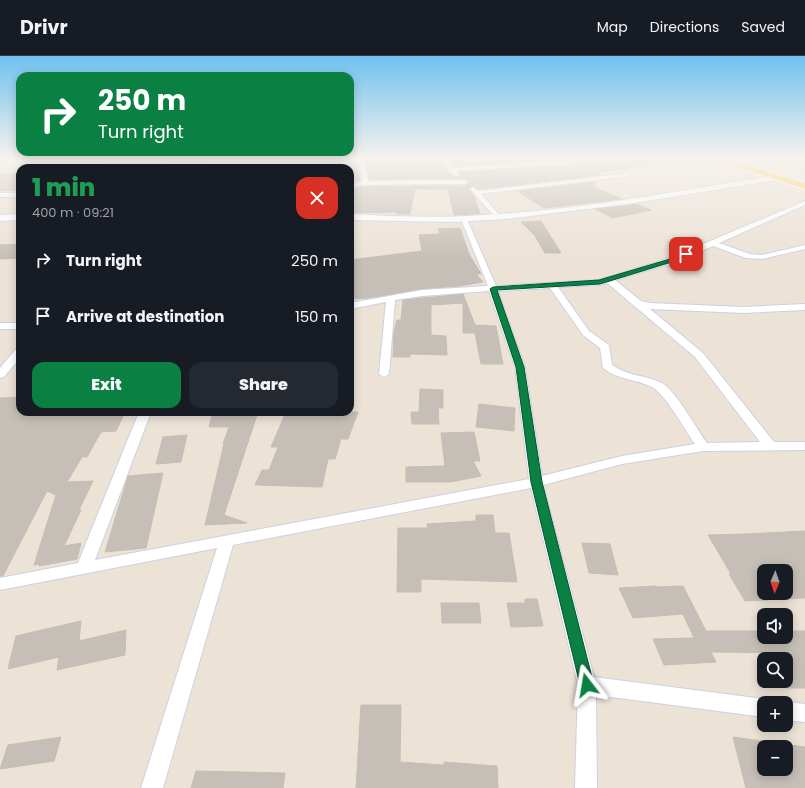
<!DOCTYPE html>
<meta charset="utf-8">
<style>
:root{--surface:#171b24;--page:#242831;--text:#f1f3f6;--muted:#9ea1a6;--line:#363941;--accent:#0b8043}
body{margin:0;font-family:Poppins,sans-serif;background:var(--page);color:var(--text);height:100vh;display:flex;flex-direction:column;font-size:15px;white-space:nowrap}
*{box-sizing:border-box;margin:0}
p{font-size:13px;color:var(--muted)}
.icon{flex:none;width:22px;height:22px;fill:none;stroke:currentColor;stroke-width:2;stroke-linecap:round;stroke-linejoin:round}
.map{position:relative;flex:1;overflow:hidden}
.details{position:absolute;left:16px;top:108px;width:338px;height:252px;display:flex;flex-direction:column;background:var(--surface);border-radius:12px;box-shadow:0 2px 10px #0003}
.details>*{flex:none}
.guide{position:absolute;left:16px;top:16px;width:338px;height:84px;border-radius:12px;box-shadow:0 2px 10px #0003;background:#0b8043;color:#fff;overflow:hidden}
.needle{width:26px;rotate:182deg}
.buttons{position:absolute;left:757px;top:508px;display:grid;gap:8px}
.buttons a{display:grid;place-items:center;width:36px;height:36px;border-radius:8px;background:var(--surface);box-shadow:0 2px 10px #0003;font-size:20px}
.pin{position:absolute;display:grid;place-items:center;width:34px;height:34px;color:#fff;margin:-17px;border-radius:8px;box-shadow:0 2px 6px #0006}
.me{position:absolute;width:44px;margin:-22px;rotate:346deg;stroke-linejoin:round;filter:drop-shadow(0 0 3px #0008)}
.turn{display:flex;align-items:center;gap:14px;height:84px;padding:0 16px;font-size:18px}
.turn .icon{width:52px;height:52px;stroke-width:2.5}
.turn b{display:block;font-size:28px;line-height:34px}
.round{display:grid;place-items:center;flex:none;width:42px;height:42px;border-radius:12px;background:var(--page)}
.head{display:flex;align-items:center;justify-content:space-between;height:68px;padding:0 16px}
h1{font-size:24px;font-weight:800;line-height:30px;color:#1e9e55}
.primary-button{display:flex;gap:8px;margin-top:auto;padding:8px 16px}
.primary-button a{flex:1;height:46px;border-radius:12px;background:var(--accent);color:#fff;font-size:16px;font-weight:800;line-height:46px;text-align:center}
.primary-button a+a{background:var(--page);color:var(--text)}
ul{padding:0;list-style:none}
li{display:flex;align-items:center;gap:12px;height:56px;padding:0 16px}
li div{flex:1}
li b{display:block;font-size:15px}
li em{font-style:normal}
header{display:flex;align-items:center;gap:24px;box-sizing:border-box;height:56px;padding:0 20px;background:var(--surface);border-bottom:1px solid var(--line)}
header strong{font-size:19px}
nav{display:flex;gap:22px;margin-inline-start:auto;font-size:14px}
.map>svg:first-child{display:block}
.building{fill:#c6bfb7;stroke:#c7beb1;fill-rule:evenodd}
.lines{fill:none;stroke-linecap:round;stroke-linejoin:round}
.minor-casing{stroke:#ccd1e2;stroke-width:2}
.tertiary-casing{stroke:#ccd1e2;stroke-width:2}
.primary-casing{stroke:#fff;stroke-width:2}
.minor{fill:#fff;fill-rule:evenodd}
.tertiary{fill:#fff;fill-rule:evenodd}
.primary{fill:#fecc49;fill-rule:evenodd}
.route{fill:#0b8043;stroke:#07532c}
</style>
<header>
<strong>Drivr</strong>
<nav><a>Map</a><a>Directions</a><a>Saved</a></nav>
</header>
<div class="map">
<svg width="805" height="732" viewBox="0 0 805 732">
<rect width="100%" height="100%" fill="#ece2d6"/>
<path class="building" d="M350 102H358L360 125H350Z
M365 102H438L448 116 456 122 460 119 459 116 571 110 583 106 586 102H651V108L605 116 600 115 599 119 508 130 477 133 472 130 469 133 474 140 480 158 454 159 448 133H415L410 158H396V156L350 157V132L365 130H465L469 126 465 122 369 123Z
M489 102H576L454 110 449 104Z
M20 117V131L16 134 0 135V118Z
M596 126 594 131 622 143 544 152 517 135Z
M636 148 651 154 613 162 595 153Z
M541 165 561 197H545L535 180 521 166Z
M460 172 469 198 481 218H476L483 226 459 230 422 233 369 242 350 243V204L422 195 419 179 440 178 438 173Z
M20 188V202L0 203V189Z
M463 238 475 269 496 270 503 308H481L475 277H463V247L431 249V279L446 280 447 299 410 298V301H393L394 276 397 264H401L403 244Z
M420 333 443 334V352H438L439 368H412L411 356H419Z
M20 341V356H125L116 375 101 376 87 401H82L67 426 93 425 79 454H81L64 490 81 487 77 503 39 510 40 508 34 509 56 439 47 435 3 520H0V342Z
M479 348 515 352 514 375 476 371Z
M213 356H258L224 459 247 467 205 469 224 388H223L229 371H209Z
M286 356H358L348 383H341L335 403H328L322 431 255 429 262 414H269L278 391H271Z
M474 376 480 405H473L481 420 451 426H406V411L445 410 441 377Z
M187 379 181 406 156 408 163 381Z
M163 417 146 492 105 496 128 420Z
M476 459H493L495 477H509L517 526 421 523V536H397L398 472H428L427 468 476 465Z
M805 475V542L745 545 729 518H731L708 479 746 478ZM764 515H786V537H764Z
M582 487 610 488 618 519 589 517Z
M656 530 657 531 683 530 706 575H764V581H786V575H805V632H786V597L711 596 716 606 664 609 653 583 694 582 683 558 633 562 619 532Z
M525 543H537L543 570 511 571 507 547H525Z
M441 547H479L481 567H442Z
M81 565 79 585 126 574 125 599 57 614 59 601 8 613 16 580Z
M361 649H401L400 706 444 709V706L497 710 498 732H356Z
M61 681 54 705 0 713 8 689Z
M733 681 805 691V732H746ZM764 691H786V713H764Z
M196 715 285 717 283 732H191Z"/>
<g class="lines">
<g class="minor-casing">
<path id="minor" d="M359 102H364L368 125 465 124 468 126 465 128 365 129 350 131V127L362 126Z
M440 102H445L453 112 571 104 585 102 583 105 571 108 456 115 459 119 456 121 449 115Z
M765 102H772L754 109 749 108Z
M279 105 280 106 277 108 117 112H53L56 110Z
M629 117 631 118V120L481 138 501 161 498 163 496 162 470 133 473 131 478 135Z
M0 137H20V141H0Z
M805 145V149L719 187 750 198 762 199 805 189V193L762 203 746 202 713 190 676 206 615 224 641 245 649 247 744 251 805 248V254L744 257 650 253 703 297 774 386H805V394L703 395 622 408 543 429 594 621 764 643 771 647H764V661L596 639 597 732H575L578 629 531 432 233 489 163 732H141L217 492 0 534V522L78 507 139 356H151L95 504 529 423 515 311 489 235 422 240 395 244 389 318 384 321 379 318 386 246 350 253V247L422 234 488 230 461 163 462 162 467 163 496 230 599 224 670 202ZM607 227 695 301 760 386 707 387C696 372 676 335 662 327 646 319 627 320 612 309L609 289 589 275 558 231 600 229ZM550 232 583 279 600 292 603 312C618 324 636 323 652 331 666 339 685 374 695 388L622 400 542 420 525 311 498 235Z
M0 267H20V273H0Z
M20 292V302L4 321 0 322V312L16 293Z
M786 646 805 648V666L786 664V647H783Z"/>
</g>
<g class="tertiary-casing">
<path id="tertiary" d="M787 118 791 120 790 122 627 148 506 163 451 166 350 164V158C388 160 427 162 465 160 573 156 680 134 787 118Z
M20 158V164L0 165V159Z"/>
</g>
<g class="primary-casing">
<path id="primary" d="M713 102H725L805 127V133L714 104Z"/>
</g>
<use href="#minor" class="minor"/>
<use href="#tertiary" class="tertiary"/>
<use href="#primary" class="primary"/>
</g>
<linearGradient id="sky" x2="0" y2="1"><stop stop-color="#70c2ef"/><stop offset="0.5" stop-color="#f6f2ed"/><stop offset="1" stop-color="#f6f2ed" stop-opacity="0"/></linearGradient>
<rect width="805" height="204" fill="url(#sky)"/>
<path class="route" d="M686 197 689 198 688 200 675 205 600 228 497 234 524 311 542 426 594 629 592 633 587 635 582 633 580 629 531 426 516 311 490 233 493 231 599 224 670 203Z"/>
</svg>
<div class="buttons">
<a><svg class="needle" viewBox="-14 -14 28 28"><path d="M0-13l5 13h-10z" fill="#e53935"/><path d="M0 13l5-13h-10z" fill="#9ea1a6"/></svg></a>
<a><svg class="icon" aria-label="sound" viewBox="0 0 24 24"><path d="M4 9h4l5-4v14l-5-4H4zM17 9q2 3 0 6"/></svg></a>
<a><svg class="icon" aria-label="search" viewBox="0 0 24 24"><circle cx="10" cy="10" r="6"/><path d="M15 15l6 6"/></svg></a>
<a>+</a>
<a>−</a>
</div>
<div class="pin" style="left:686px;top:198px;background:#d93025"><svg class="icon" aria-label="arrive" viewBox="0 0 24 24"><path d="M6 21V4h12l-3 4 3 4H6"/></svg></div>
<svg class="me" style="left:587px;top:629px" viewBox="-20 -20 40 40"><path d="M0-17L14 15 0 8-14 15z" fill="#0b8043" stroke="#fff" stroke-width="4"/></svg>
<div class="guide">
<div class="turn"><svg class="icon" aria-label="right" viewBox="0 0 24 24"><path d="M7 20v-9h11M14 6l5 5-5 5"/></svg><div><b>250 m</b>Turn right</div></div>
</div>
<section class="details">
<div class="head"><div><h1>1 min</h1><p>400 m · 09:21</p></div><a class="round" style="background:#d93025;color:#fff"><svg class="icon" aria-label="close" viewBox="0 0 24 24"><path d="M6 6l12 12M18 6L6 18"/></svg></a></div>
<ul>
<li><svg class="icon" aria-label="right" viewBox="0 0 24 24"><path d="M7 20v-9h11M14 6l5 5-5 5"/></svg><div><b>Turn right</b></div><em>250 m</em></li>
<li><svg class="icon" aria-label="arrive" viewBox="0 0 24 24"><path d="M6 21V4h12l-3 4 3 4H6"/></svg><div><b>Arrive at destination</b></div><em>150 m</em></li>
</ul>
<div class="primary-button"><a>Exit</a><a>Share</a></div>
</section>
</div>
